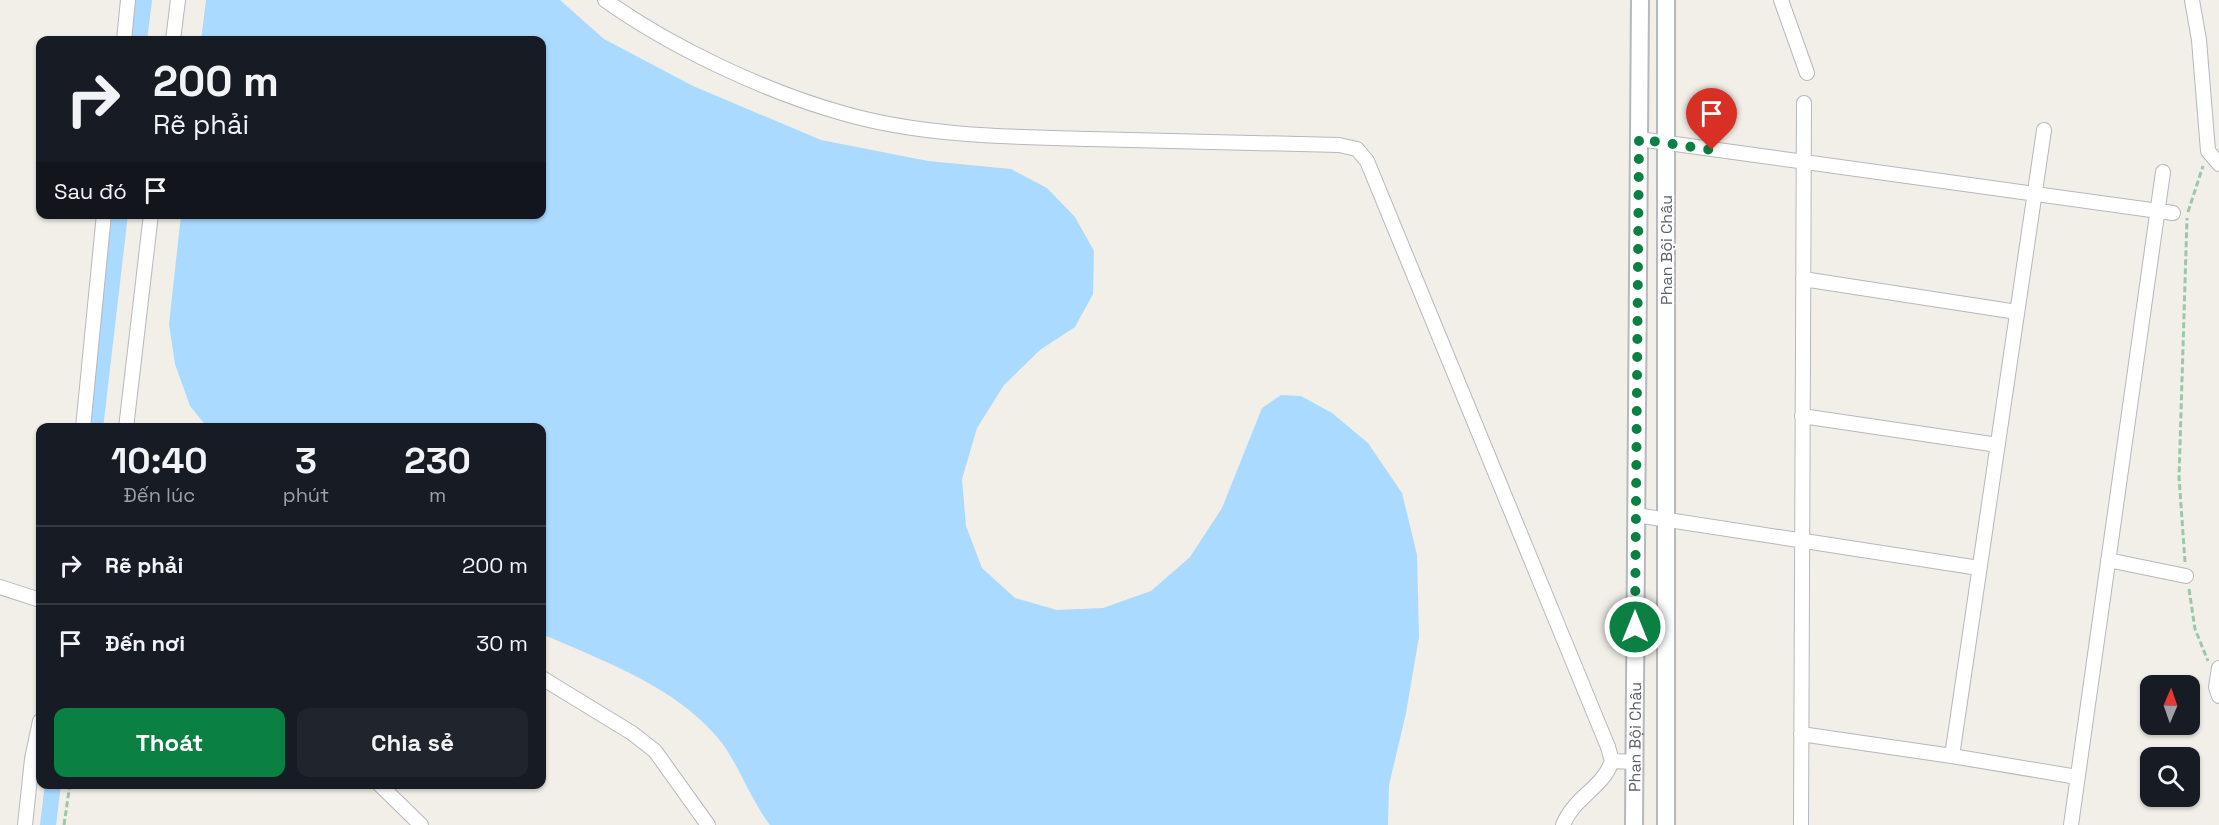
<!DOCTYPE html>
<html lang="vi">
<meta charset="utf-8">
<style>
:root{--surface:#171b24;--page:#20242c;--text:#f1f3f6;--muted:#9ea1a6;--line:#363941;--accent:#0b8043}
body{margin:0;font-family:"Space Grotesk",sans-serif;background:var(--page);color:var(--text);height:100vh;display:flex;flex-direction:column;font-size:22px;white-space:nowrap}
*{box-sizing:border-box;margin:0}
p{font-size:20px;color:var(--muted)}
.icon{flex:none;width:33px;height:33px;fill:none;stroke:currentColor;stroke-width:2;stroke-linecap:round;stroke-linejoin:round}
.map{position:relative;flex:1;overflow:hidden}
.sheet{position:absolute;left:36px;top:423px;width:510px;height:366px;display:flex;flex-direction:column;background:var(--surface);border-radius:12px;box-shadow:0 2px 4px #0004}
.sheet>*{flex:none}
.banner{position:absolute;left:36px;top:36px;width:510px;height:183px;border-radius:12px;box-shadow:0 2px 4px #0004;background:#171b24;color:var(--text);overflow:hidden}
.needle{width:39px;rotate:2deg}
.buttons{position:absolute;left:2140px;top:675px;display:grid;gap:12px}
.buttons a{display:grid;place-items:center;width:60px;height:60px;border-radius:12px;background:var(--surface);box-shadow:0 2px 4px #0004;font-size:30px}
.pin{position:absolute;display:grid;place-items:center;width:51px;height:51px;color:#fff;margin:-62px -26px;border-radius:50% 50% 50% 0;rotate:-45deg;box-shadow:0 0 6px #0007}
.pin .icon{rotate:45deg}
.me{position:absolute;width:66px;margin:-33px;rotate:0deg;stroke-linejoin:round;filter:drop-shadow(0 0 4px #0008)}
.turn{display:flex;align-items:center;gap:21px;height:126px;padding:0 18px;font-size:27px}
.turn .icon{width:78px;height:78px;stroke-width:2.5}
.turn b{display:block;font-size:42px;line-height:51px}
.then{display:flex;align-items:center;height:57px;padding:0 18px;background:#0003;gap:12px;font-size:22px}
.eta{display:flex;justify-content:space-evenly;align-items:center;height:102px;text-align:center}
.eta b{font-size:36px;font-weight:700;line-height:42px}
.cta{display:flex;gap:12px;margin-top:auto;padding:12px 18px}
.cta a{flex:1;height:69px;border-radius:12px;background:var(--accent);color:#fff;font-size:24px;font-weight:700;line-height:69px;text-align:center}
.cta a+a{background:var(--page);color:var(--text)}
ul{padding:0;list-style:none}
li{display:flex;align-items:center;gap:18px;height:78px;padding:0 18px;border-top:2px solid var(--line)}
li div{flex:1}
li b{display:block;font-size:22px}
li em{font-style:normal}
.map>svg:first-child{display:block}
.water{fill:#aadaff}
.lines{fill:none;stroke-linecap:round;stroke-linejoin:round}
.canal{stroke:#aadaff;stroke-width:16}
.minor-casing{stroke:#b5b8bc;stroke-width:16}
.tertiary-casing{stroke:#b5b8bc;stroke-width:20}
.path{stroke:#9cc7a9;stroke-width:3;stroke-dasharray:6 3;stroke-linecap:butt}
.minor{stroke:#fff;stroke-width:14}
.tertiary{stroke:#fff;stroke-width:16}
.route{stroke:#0b8043;stroke-width:10;stroke-dasharray:0 18}
.labels{text-anchor:middle;dominant-baseline:central;stroke-width:4.5;stroke-linejoin:round;paint-order:stroke}
.street-label{font-size:16px;fill:#5f6368;stroke:#fff}
</style>
<div class="map">
<svg width="2219" height="825" viewBox="0 0 2219 825">
<rect width="100%" height="100%" fill="#f1efe8"/>
<path class="water" d="M206 0H560L604 39 693 86 821 140 928 161 1011 169 1047 188 1075 217 1094 251 1093 294 1075 327 1040 350 1004 385 977 428 962 479 966 526 982 568 1015 598 1057 610 1103 608 1151 591 1190 557 1222 508 1262 408 1281 395 1301 396 1332 413 1368 443 1402 493 1417 555 1419 637 1406 713 1389 785 1388 825H770C750 799 738 762 718 738 673 685 603 661 542 634V428L207 427 190 406 175 364 169 324 181 215 542 214V40H201Z"/>
<g class="lines">
<path class="canal" d="M139 40 144 0
M95 428 120 214
M48 825 53 784"/>
<g class="minor-casing">
<path id="minor" d="M605 0C671 47 764 91 842 113 921 136 1007 137 1090 139 1173 141 1256 143 1339 145L1357 149 1367 161 1608 747 1612 761
M1781 0 1807 73
M2192 0 2199 40 2208 151 2219 164
M124 40 128 0
M173 40 178 0
M1639 139 2173 213
M1803 279 2017 312
M1802 416 1998 445
M83 428 104 214
M126 428 151 214
M1636 515 1979 568
M2108 560 2186 576
M0 587 40 600
M2219 668 2216 687 2219 696
M542 678 632 733 655 751 708 825
M1801 734 1952 756 2077 777
M1952 756 2044 130
M379 784 421 825
M25 825 32 759 40 721
M1563 825C1574 797 1603 788 1612 761L1634 762
M1801 825 1804 103
M2071 825 2163 172"/>
</g>
<g class="tertiary-casing">
<g id="tertiary">
<path d="M1666 0V825"/>
<path id="s1" d="M1634 825 1640 0"/>
</g>
</g>
<path class="path" d="M2188 212 2203 166
M2185 562 2179 477 2187 218
M2189 589 2195 629 2208 661
M64 825 70 784"/>
<use href="#minor" class="minor"/>
<use href="#tertiary" class="tertiary"/>
</g>
<g class="lines">
<path class="route" d="M1635 627 1639 139 1712 150"/>
</g>
<g class="labels">
<g class="street-label">
<text transform="translate(1666 250) rotate(-90)">Phan Bội Châu</text>
<text stroke="none"><textPath href="#s1" startOffset="88">Phan Bội Châu</textPath></text>
</g>
</g>
</svg>
<div class="buttons">
<a><svg class="needle" viewBox="-14 -14 28 28"><path d="M0-13l5 13h-10z" fill="#e53935"/><path d="M0 13l5-13h-10z" fill="#9ea1a6"/></svg></a>
<a><svg class="icon" aria-label="search" viewBox="0 0 24 24"><circle cx="10" cy="10" r="6"/><path d="M15 15l6 6"/></svg></a>
</div>
<div class="pin" style="left:1712px;top:150px;background:#d93025"><svg class="icon" aria-label="arrive" viewBox="0 0 24 24"><path d="M6 21V4h12l-3 4 3 4H6"/></svg></div>
<svg class="me" style="left:1635px;top:627px" viewBox="-20 -20 40 40"><circle r="17" fill="#0b8043" stroke="#fff" stroke-width="3"/><path d="M0-11L8 9 0 5-8 9z" fill="#fff"/></svg>
<div class="banner">
<div class="turn"><svg class="icon" aria-label="right" viewBox="0 0 24 24"><path d="M7 20v-9h11M14 6l5 5-5 5"/></svg><div><b>200 m</b>Rẽ phải</div></div>
<div class="then">Sau đó<svg class="icon" aria-label="arrive" viewBox="0 0 24 24"><path d="M6 21V4h12l-3 4 3 4H6"/></svg></div>
</div>
<section class="sheet">
<div class="eta">
<div><b>10:40</b><p>Đến lúc</p></div>
<div><b>3</b><p>phút</p></div>
<div><b>230</b><p>m</p></div>
</div>
<ul>
<li><svg class="icon" aria-label="right" viewBox="0 0 24 24"><path d="M7 20v-9h11M14 6l5 5-5 5"/></svg><div><b>Rẽ phải</b></div><em>200 m</em></li>
<li><svg class="icon" aria-label="arrive" viewBox="0 0 24 24"><path d="M6 21V4h12l-3 4 3 4H6"/></svg><div><b>Đến nơi</b></div><em>30 m</em></li>
</ul>
<div class="cta"><a>Thoát</a><a>Chia sẻ</a></div>
</section>
</div>
